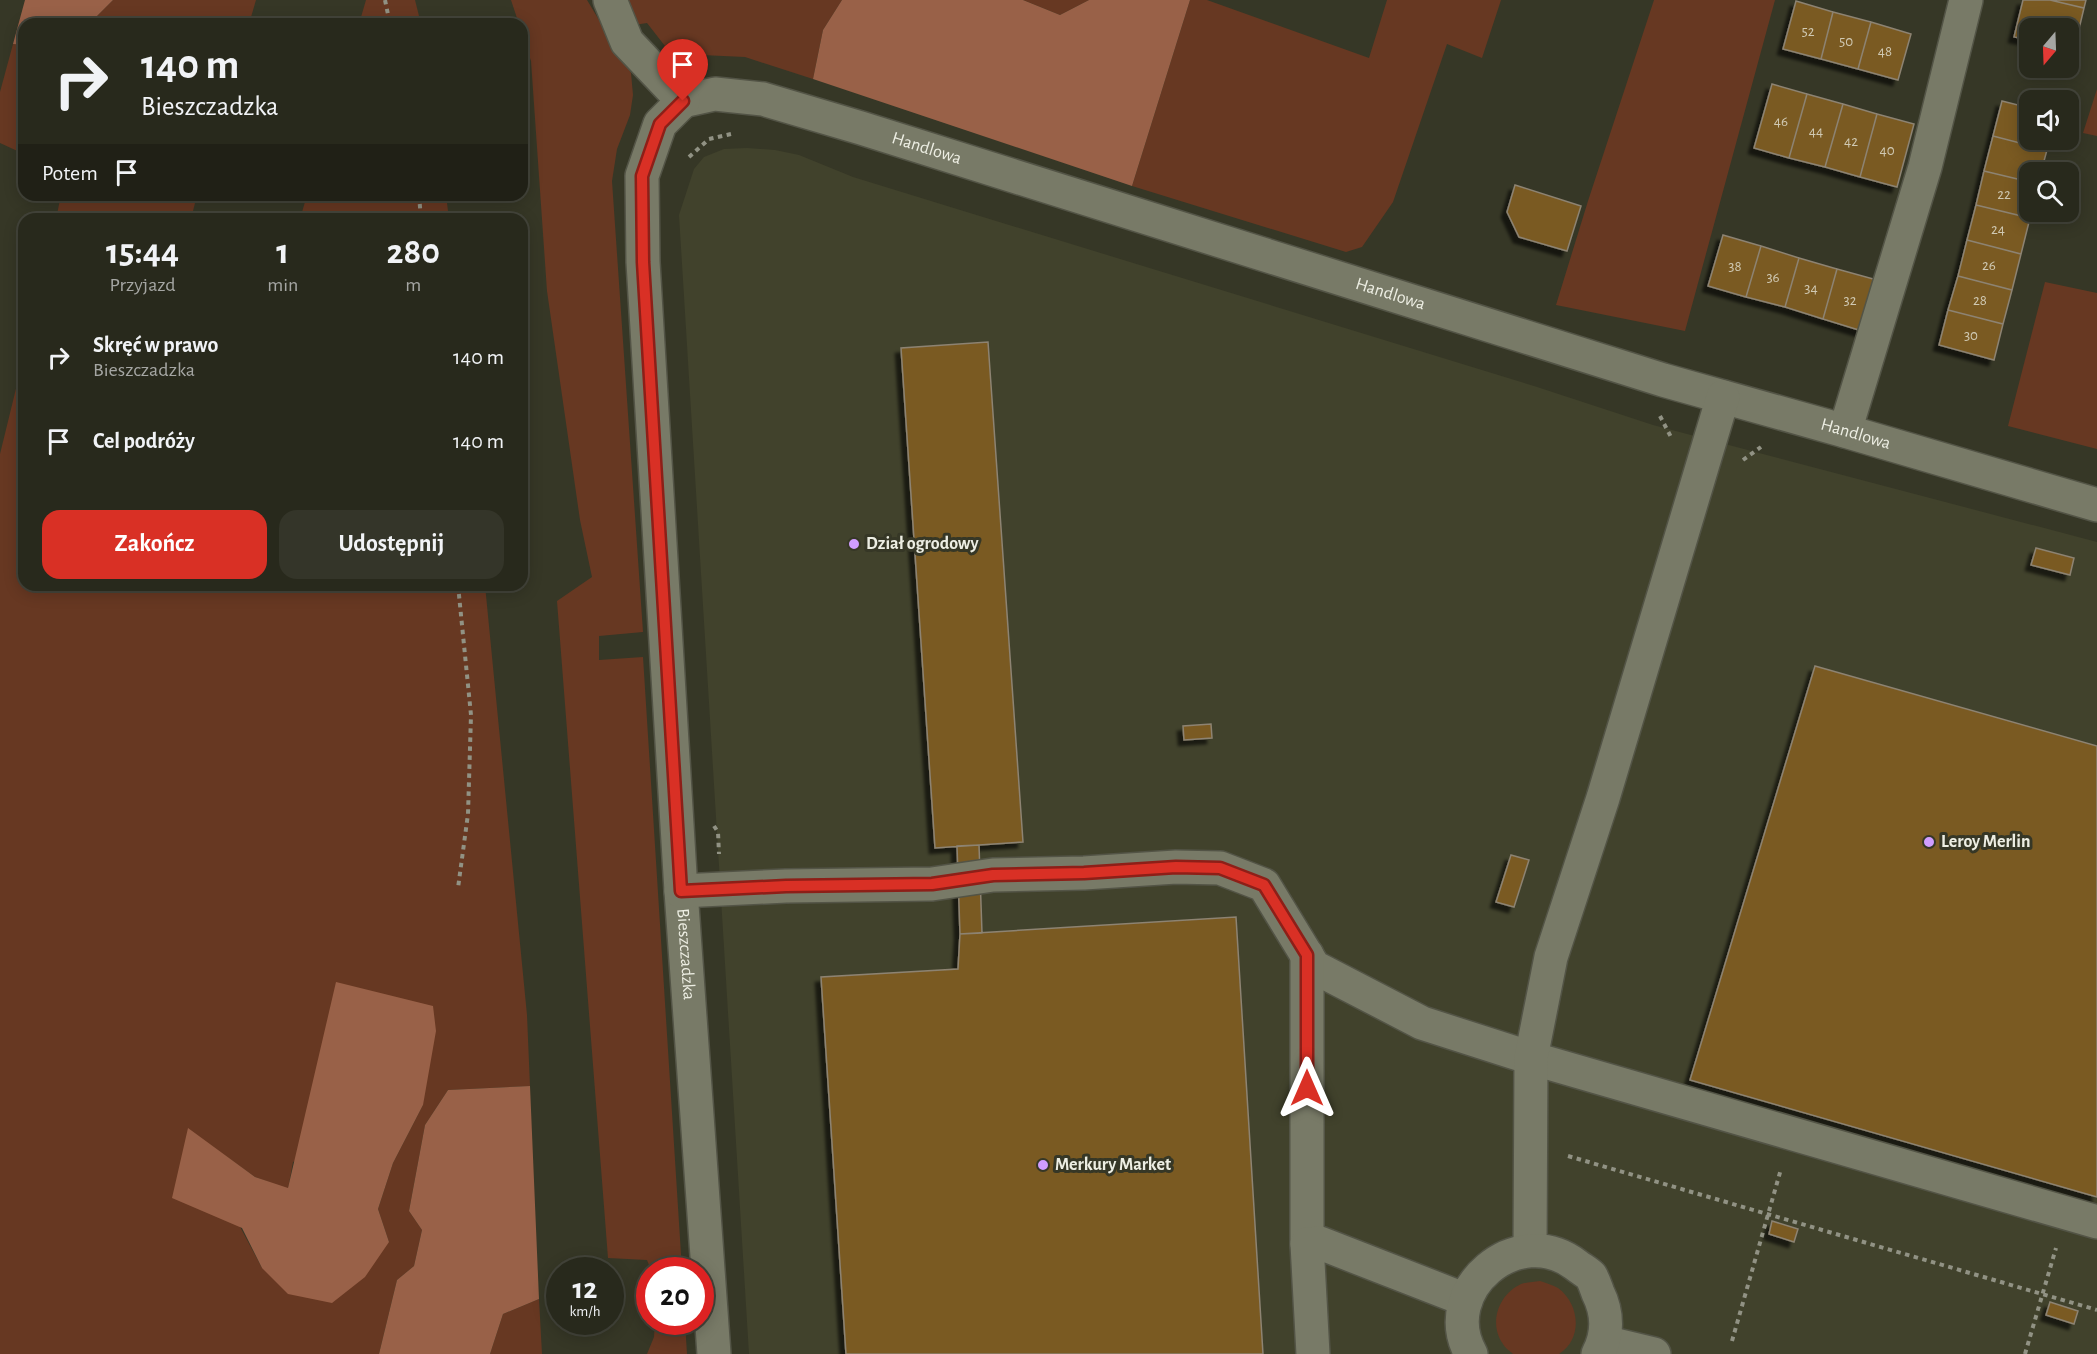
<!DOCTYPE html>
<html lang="pl">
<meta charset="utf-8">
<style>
:root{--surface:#28291c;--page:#343529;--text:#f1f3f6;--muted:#a5a6a3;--line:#44453b;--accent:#d93025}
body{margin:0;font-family:"Alegreya Sans",sans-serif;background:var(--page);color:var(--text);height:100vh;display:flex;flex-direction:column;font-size:22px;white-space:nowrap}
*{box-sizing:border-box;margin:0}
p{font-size:20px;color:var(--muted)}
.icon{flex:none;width:33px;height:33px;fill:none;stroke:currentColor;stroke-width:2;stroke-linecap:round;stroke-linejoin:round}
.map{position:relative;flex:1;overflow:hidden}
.side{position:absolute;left:18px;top:213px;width:510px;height:378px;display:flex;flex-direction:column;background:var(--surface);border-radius:18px;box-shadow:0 3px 15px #0003,0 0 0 2px var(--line)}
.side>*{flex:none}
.banner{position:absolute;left:18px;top:18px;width:510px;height:183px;border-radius:18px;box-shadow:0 3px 15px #0003,0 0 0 2px var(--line);background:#28291c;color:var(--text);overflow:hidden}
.needle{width:39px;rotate:199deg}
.tools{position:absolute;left:2019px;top:18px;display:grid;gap:12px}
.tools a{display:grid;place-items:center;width:60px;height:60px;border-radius:12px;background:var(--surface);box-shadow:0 3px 15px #0003,0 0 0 2px var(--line);font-size:30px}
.speed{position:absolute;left:546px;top:1257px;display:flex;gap:12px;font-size:30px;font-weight:700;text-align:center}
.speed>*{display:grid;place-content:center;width:78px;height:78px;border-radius:50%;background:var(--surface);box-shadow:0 3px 15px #0003,0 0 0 2px var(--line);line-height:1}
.speed small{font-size:15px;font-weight:400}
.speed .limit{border:9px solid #d22;background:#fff;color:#111}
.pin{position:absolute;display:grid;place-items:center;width:51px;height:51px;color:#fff;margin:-62px -26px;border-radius:50% 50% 50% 0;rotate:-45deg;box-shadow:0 0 6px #0007}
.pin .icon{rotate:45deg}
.me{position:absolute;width:66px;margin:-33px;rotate:0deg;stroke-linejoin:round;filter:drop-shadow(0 0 4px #0008)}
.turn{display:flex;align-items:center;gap:21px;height:126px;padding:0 24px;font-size:27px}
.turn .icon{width:78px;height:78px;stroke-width:2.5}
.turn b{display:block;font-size:42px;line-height:51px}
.then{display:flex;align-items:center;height:57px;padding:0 24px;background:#0003;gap:12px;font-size:22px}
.eta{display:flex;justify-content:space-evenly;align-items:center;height:102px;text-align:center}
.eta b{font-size:36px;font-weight:600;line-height:42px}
.cta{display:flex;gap:12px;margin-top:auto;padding:12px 24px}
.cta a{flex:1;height:69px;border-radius:18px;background:var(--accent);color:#fff;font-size:24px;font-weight:600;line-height:69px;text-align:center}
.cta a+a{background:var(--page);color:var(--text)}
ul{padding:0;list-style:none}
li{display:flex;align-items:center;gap:18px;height:84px;padding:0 24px}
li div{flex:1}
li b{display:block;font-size:22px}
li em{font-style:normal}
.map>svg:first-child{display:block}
.built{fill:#41422c}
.green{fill:#673822;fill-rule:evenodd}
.forest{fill:#996148}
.building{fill:#7a5a23;stroke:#8d8372;stroke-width:1.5;filter:url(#shadow)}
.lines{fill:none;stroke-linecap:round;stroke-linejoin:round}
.minor-casing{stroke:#535446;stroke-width:36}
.path{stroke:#919284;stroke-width:4;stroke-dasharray:4.5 4.5;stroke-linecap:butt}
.minor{stroke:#787a67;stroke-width:33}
.route-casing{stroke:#8d1f18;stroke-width:15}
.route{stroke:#d93025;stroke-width:10}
.poi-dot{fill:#d09dff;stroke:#363726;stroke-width:2}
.labels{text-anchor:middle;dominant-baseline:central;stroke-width:6;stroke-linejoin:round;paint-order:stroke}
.number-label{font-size:15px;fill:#d0c9b3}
.street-label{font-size:18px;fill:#edeee3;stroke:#363726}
.poi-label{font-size:18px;font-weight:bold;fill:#edeee3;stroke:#363726;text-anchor:start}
</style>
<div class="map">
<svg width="2097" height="1354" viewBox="0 0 2097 1354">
<defs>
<filter id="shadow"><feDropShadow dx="-5.5" dy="5.5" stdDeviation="1.5" flood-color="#0009"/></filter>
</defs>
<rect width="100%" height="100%" fill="#363726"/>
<path class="built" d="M747 148 775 150 799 155 853 177 1534 386 1653 425 2097 542V1354H749L679 215 694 169 704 157 724 149Z"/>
<path class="green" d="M113 0H256L249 24H89Z
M366 0H415L421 24H359Z
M511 0H587L631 73 633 95 630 115 617 149 612 181 643 632 599 636V660L643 657 682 1270H651L647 1260 608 1258 557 601 592 577 580 520 547 291 531 61 522 34V24H519Z
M625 0H842L823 30 813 79 745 57 680 54 665 46 647 23 634 25Z
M1023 0H1089L1060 15Z
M1190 0H1207L1369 58 1387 0H1501L1482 58 1447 44 1393 202 1362 247 1346 252 1132 186Z
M1654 0H1775L1685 331 1556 305 1588 201Z
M13 44 24 45V154L0 143V92Z
M2097 89V136L2083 133Z
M61 195H197L191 219H56Z
M307 195H446L449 219H300Z
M2045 282 2097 293V449L2008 426Z
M24 356V585H485L527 1015 530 1086 448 1090 425 1125 409 1211 422 1230 414 1266 397 1280 379 1354H0V454ZM423 1105 393 1163 378 1209 389 1242 262 1268 188 1129 255 1177 288 1189 293 1162Z
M1540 1281C1546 1283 1553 1285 1558 1288 1580 1304 1583 1339 1559 1354H1513C1510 1351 1505 1348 1503 1344 1488 1323 1499 1294 1521 1284 1527 1282 1534 1282 1540 1281Z
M539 1299 542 1354H490L503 1314Z
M655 1322H685L687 1354H647L654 1337Z"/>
<path class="forest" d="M25 0H113L89 24H24V45L13 44Z
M842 0H1023L1060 15 1089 0H1190L1132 186 813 79 823 30Z
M336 982 433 1006 436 1031 423 1105 393 1163 378 1209 389 1242 365 1277 332 1303 288 1294 262 1268 242 1228 172 1198 188 1128 255 1177 288 1188Z
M530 1086 539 1299 503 1314 490 1354H379L397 1280 414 1266 422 1230 409 1211 425 1125 448 1090Z"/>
<path class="building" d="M2023 0H2050L2084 8 2074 50 2068 49V28H2030V40L2014 37Z
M2050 0H2086L2084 8Z
M1796 1 1833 12 1821 59 1783 49Z
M1833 12 1871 22 1858 69 1821 59Z
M1871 22 1911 34 1898 80 1858 69Z
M1772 84 1807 94 1789 158 1754 148Z
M1807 94 1843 104 1825 167 1789 158Z
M2002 101 2030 108V140H2049L2047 150 1993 136Z
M1843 104 1877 114 1860 177 1825 167Z
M1877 114 1914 124 1897 187 1860 177Z
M1993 136 2047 150 2041 172H2030V182L1984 171Z
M1984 171 2030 182V212H2032L2030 218 1976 205Z
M1515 185 1581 206 1567 251 1519 237 1507 212Z
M1976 205 2030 218 2021 254 1967 240Z
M1723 235 1761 246 1746 297 1708 286Z
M1967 240 2021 254 2012 290 1958 276Z
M1761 246 1799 258 1785 307 1746 297Z
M1799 258 1837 269 1823 319 1785 307Z
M1837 269 1877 280 1862 331 1823 319Z
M1958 276 2012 290 2003 324 1948 310Z
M1948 310 2003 324 1994 360 1939 345Z
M988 342 1023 842 935 848 901 348Z
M2036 548 2074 558 2070 575 2031 565Z
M1815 666 2097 746V1197L1690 1080Z
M1211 724 1212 738 1184 740 1183 726Z
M979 845 982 933 960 934 957 846Z
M1511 855 1529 860 1514 907 1496 902Z
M1236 917 1263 1354H846L821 977 958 969 960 934Z
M1772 1221 1798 1229 1794 1242 1769 1234Z
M2050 1302 2078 1311 2074 1324 2046 1315Z"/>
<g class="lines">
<g class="minor-casing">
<g id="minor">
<path d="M610 0 627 42 683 101"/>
<path id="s1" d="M683 101 715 94 763 99 861 128 1663 380 1845 431 2097 505"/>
<path id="s2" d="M683 101 660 124 642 176 643 262 681 891 714 1354"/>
<path d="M1845 431 1925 167 1966 0"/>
<path d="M681 891 786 886 932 884 993 875 1084 873 1176 867 1220 868 1264 885 1314 967 1422 1023 1531 1058 2097 1222"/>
<path d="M1307 1244V955"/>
<path d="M1530 1250 1531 1058 1551 957 1603 798 1723 397"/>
<path d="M1604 1342 1654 1354"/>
<path d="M1313 1354 1307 1244 1320 1243 1466 1300"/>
<path d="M1471 1354C1435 1290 1518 1220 1576 1265 1581 1269 1587 1272 1591 1276 1594 1281 1596 1288 1598 1293 1608 1313 1608 1335 1598 1354"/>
</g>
</g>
<path class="path" d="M385 0 390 24
M689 157 709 139 731 134
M419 195 421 219
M1660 416 1672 439
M1743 460 1761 447
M458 585 471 715 468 814 458 888
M714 826 718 832 719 854
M1568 1156 2097 1310
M1732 1341 1781 1169
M2025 1354 2056 1248"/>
<use href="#minor" class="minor"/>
</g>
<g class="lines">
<g class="route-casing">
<path id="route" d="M683 101 660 124 642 176 643 262 681 891 786 886 932 884 993 875 1084 873 1176 867 1220 868 1264 885 1307 955V1088"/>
</g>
<use href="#route" class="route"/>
</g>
<g class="poi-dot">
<circle cx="854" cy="544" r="6"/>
<circle cx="1929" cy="842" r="6"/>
<circle cx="1043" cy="1165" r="6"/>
</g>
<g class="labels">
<g class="number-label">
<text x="1808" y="31">52</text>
<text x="1846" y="41">50</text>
<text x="1885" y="51">48</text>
<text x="1781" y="121">46</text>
<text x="1816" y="131">44</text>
<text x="1851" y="141">42</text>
<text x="1887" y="150">40</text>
<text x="2004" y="194">22</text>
<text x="1998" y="229">24</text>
<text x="1989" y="265">26</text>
<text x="1735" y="266">38</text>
<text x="1773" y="277">36</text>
<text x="1811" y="288">34</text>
<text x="1850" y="300">32</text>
<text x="1980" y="300">28</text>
<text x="1971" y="335">30</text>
</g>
<g class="street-label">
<text stroke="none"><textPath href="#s1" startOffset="252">Handlowa</textPath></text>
<text stroke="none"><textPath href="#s1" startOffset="738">Handlowa</textPath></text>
<text stroke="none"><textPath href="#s1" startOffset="1224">Handlowa</textPath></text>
<text stroke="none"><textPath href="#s2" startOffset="867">Bieszczadzka</textPath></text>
</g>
<g class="poi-label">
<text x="866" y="544">Dział ogrodowy</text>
<text x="1941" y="842">Leroy Merlin</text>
<text x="1055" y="1165">Merkury Market</text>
</g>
</g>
</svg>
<div class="tools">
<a><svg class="needle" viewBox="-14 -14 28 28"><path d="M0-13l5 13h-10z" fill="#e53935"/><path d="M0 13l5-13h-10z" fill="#a5a6a3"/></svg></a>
<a><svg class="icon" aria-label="sound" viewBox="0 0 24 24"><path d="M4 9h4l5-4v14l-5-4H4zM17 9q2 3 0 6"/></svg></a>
<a><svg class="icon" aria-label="search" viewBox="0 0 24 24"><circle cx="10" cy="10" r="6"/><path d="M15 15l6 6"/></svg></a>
</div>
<div class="speed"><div>12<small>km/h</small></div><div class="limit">20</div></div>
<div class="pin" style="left:683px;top:101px;background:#d93025"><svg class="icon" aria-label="arrive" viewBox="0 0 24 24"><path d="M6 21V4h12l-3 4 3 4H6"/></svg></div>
<svg class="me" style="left:1307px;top:1088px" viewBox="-20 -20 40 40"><path d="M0-17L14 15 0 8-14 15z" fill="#d93025" stroke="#fff" stroke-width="4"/></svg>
<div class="banner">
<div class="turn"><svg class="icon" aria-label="right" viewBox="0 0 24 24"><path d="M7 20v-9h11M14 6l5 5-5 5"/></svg><div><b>140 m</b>Bieszczadzka</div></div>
<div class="then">Potem<svg class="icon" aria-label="arrive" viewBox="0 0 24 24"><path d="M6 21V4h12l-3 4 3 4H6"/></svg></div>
</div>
<section class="side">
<div class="eta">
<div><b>15:44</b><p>Przyjazd</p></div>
<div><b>1</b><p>min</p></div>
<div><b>280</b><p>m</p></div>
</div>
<ul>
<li><svg class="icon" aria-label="right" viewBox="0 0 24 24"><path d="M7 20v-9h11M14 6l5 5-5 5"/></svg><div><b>Skręć w prawo</b><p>Bieszczadzka</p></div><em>140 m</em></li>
<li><svg class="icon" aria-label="arrive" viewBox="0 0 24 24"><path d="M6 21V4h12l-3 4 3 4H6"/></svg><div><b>Cel podróży</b></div><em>140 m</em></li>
</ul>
<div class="cta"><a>Zakończ</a><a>Udostępnij</a></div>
</section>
</div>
